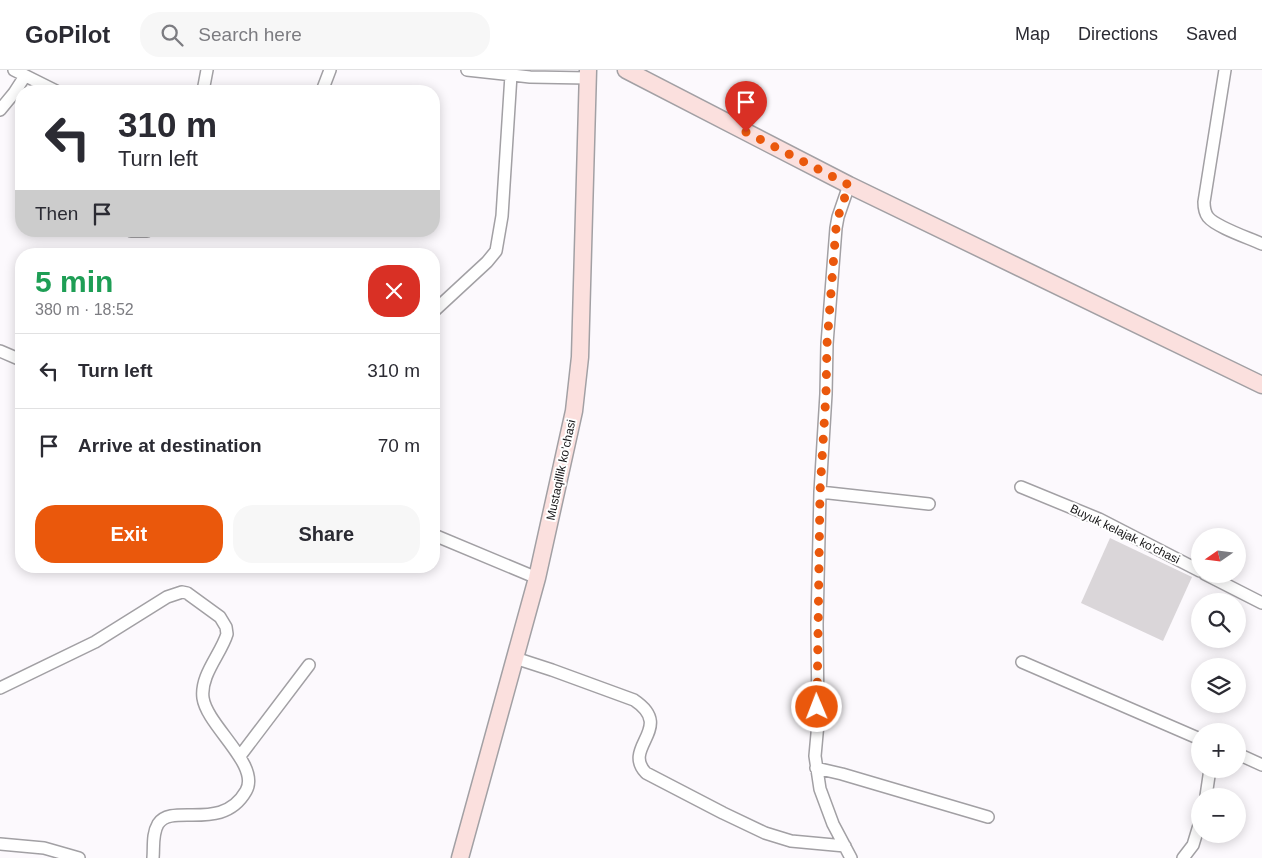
<!DOCTYPE html>
<meta charset="utf-8">
<style>
:root{--surface:#fff;--page:#f7f7f7;--text:#2b2b33;--muted:#7c7c81;--line:#e1e1e2;--accent:#ea580c}
body{margin:0;font-family:Arial,sans-serif;background:var(--page);color:var(--text);height:100vh;display:flex;flex-direction:column;font-size:19px;white-space:nowrap}
*{box-sizing:border-box;margin:0}
p{font-size:16px;color:var(--muted)}
.icon{flex:none;width:28px;height:28px;fill:none;stroke:currentColor;stroke-width:2;stroke-linecap:round;stroke-linejoin:round}
.map{position:relative;flex:1;overflow:hidden}
.sheet{position:absolute;left:15px;top:178px;width:425px;height:325px;display:flex;flex-direction:column;background:var(--surface);border-radius:20px;box-shadow:0 2px 12px #0003}
.sheet>*{flex:none}
.guide{position:absolute;left:15px;top:15px;width:425px;height:152px;border-radius:20px;box-shadow:0 2px 12px #0003;background:#fff;color:var(--text);overflow:hidden}
.needle{width:32px;rotate:256deg}
.fabs{position:absolute;left:1191px;top:458px;display:grid;gap:10px}
.fabs a{display:grid;place-items:center;width:55px;height:55px;border-radius:50%;background:var(--surface);box-shadow:0 2px 12px #0003;font-size:25px}
.pin{position:absolute;display:grid;place-items:center;width:42px;height:42px;color:#fff;margin:-51px -21px;border-radius:50% 50% 50% 0;rotate:-45deg;box-shadow:0 0 5px #0007}
.pin .icon{rotate:45deg}
.me{position:absolute;width:55px;margin:-28px;rotate:359deg;stroke-linejoin:round;filter:drop-shadow(0 0 4px #0008)}
.turn{display:flex;align-items:center;gap:18px;height:105px;padding:0 20px;font-size:22px}
.turn .icon{width:65px;height:65px;stroke-width:2.5}
.turn b{display:block;font-size:35px;line-height:42px}
.then{display:flex;align-items:center;height:48px;padding:0 20px;background:#0003;gap:10px;font-size:19px}
.round{display:grid;place-items:center;flex:none;width:52px;height:52px;border-radius:20px;background:var(--page)}
.head{display:flex;align-items:center;justify-content:space-between;height:85px;padding:0 20px}
h1{font-size:30px;font-weight:700;line-height:38px;color:#1e9e55}
.action{display:flex;gap:10px;margin-top:auto;padding:10px 20px}
.action a{flex:1;height:58px;border-radius:20px;background:var(--accent);color:#fff;font-size:20px;font-weight:700;line-height:58px;text-align:center}
.action a+a{background:var(--page);color:var(--text)}
ul{padding:0;list-style:none}
li{display:flex;align-items:center;gap:15px;height:75px;padding:0 20px;border-top:1px solid var(--line)}
li div{flex:1}
li b{display:block;font-size:19px}
li em{font-style:normal}
header{display:flex;align-items:center;gap:30px;box-sizing:border-box;height:70px;padding:0 25px;background:var(--surface);border-bottom:1px solid var(--line)}
header strong{font-size:24px}
nav{display:flex;gap:28px;margin-inline-start:auto;font-size:18px}
.search{width:350px;height:45px;background:var(--page);display:flex;align-items:center;gap:12px;box-sizing:border-box;padding:0 18px;border-radius:20px;color:var(--muted);font-size:19px}
.map>svg:first-child{display:block}
.building{fill:#dad6d9}
.lines{fill:none;stroke-linecap:round;stroke-linejoin:round}
.street-casing{stroke:#a2a0a4;stroke-width:14}
.secondary-casing{stroke:#a2a0a4;stroke-width:19}
.street{stroke:#fff;stroke-width:11}
.secondary{stroke:#fbe0de;stroke-width:16}
.route{stroke:#ea580c;stroke-width:9;stroke-dasharray:0 16.2}
.labels{text-anchor:middle;dominant-baseline:central;stroke-width:4;stroke-linejoin:round;paint-order:stroke}
.street-label{font-size:12px;fill:#161517;stroke:#fff}
</style>
<header>
<strong>GoPilot</strong>
<div class="search"><svg class="icon" aria-label="search" viewBox="0 0 24 24"><circle cx="10" cy="10" r="6"/><path d="M15 15l6 6"/></svg>Search here</div>
<nav><a>Map</a><a>Directions</a><a>Saved</a></nav>
</header>
<div class="map">
<svg width="1262" height="788" viewBox="0 0 1262 788">
<rect width="100%" height="100%" fill="#fcf9fd"/>
<path class="building" d="M1110 468 1192 507 1163 571 1081 533Z"/>
<g class="lines">
<g class="street-casing">
<path id="street" d="M14 0 56 21
M467 0 530 7 588 8
M1225 0 1204 132C1204 138 1205 143 1208 147 1216 157 1249 168 1262 174
M203 21 207 0
M322 21 330 0
M0 40 14 23 25 6
M849 115 838 147 836 158 827 274 826 324 820 422 817 554 818 653 815 686 820 719 833 754 851 788
M131 161H147
M434 241 487 192 496 181 502 146 511 5
M0 281 21 290
M1021 417 1099 449 1200 501
M820 422 929 434
M434 465 537 508
M1205 504 1262 533
M515 588 552 600 634 630C676 658 621 677 646 703L723 743 765 763 791 771 845 776
M1022 592 1200 669
M0 618 95 572 167 527 182 522 187 523 220 547 226 557 227 564C221 584 200 605 203 628 207 656 261 695 246 721 222 763 172 732 158 754 152 764 154 777 153 788
M1238 684 1262 695
M240 686 309 595
M816 698 842 704 988 747
M1206 726 1210 699
M0 774 44 778 79 788
M1183 788 1193 775 1200 752"/>
</g>
<g class="secondary-casing">
<path id="secondary" d="M626 0 849 115 1262 315
M460 788 537 508 574 341 580 287 588 0"/>
</g>
<use href="#street" class="street"/>
<use href="#secondary" class="secondary"/>
</g>
<g class="lines">
<path class="route" d="M746 62 849 115 838 147 836 158 827 274 826 324 820 422 817 637"/>
</g>
<g class="labels">
<g class="street-label">
<text transform="translate(561 400) rotate(-78)">Mustaqillik ko’chasi</text>
<text transform="translate(1125 464) rotate(26)">Buyuk kelajak ko'chasi</text>
</g>
</g>
</svg>
<div class="fabs">
<a><svg class="needle" viewBox="-14 -14 28 28"><path d="M0-13l5 13h-10z" fill="#e53935"/><path d="M0 13l5-13h-10z" fill="#7c7c81"/></svg></a>
<a><svg class="icon" aria-label="search" viewBox="0 0 24 24"><circle cx="10" cy="10" r="6"/><path d="M15 15l6 6"/></svg></a>
<a><svg class="icon" aria-label="layers" viewBox="0 0 24 24"><path d="M12 4l9 5-9 5-9-5zM3 14l9 5 9-5"/></svg></a>
<a>+</a>
<a>−</a>
</div>
<div class="pin" style="left:746px;top:62px;background:#d93025"><svg class="icon" aria-label="arrive" viewBox="0 0 24 24"><path d="M6 21V4h12l-3 4 3 4H6"/></svg></div>
<svg class="me" style="left:817px;top:637px" viewBox="-20 -20 40 40"><circle r="17" fill="#ea580c" stroke="#fff" stroke-width="3"/><path d="M0-11L8 9 0 5-8 9z" fill="#fff"/></svg>
<div class="guide">
<div class="turn"><svg class="icon" aria-label="left" viewBox="0 0 24 24"><path d="M17 20v-9H6M10 6l-5 5 5 5"/></svg><div><b>310 m</b>Turn left</div></div>
<div class="then">Then<svg class="icon" aria-label="arrive" viewBox="0 0 24 24"><path d="M6 21V4h12l-3 4 3 4H6"/></svg></div>
</div>
<section class="sheet">
<div class="head"><div><h1>5 min</h1><p>380 m · 18:52</p></div><a class="round" style="background:#d93025;color:#fff"><svg class="icon" aria-label="close" viewBox="0 0 24 24"><path d="M6 6l12 12M18 6L6 18"/></svg></a></div>
<ul>
<li><svg class="icon" aria-label="left" viewBox="0 0 24 24"><path d="M17 20v-9H6M10 6l-5 5 5 5"/></svg><div><b>Turn left</b></div><em>310 m</em></li>
<li><svg class="icon" aria-label="arrive" viewBox="0 0 24 24"><path d="M6 21V4h12l-3 4 3 4H6"/></svg><div><b>Arrive at destination</b></div><em>70 m</em></li>
</ul>
<div class="action"><a>Exit</a><a>Share</a></div>
</section>
</div>
